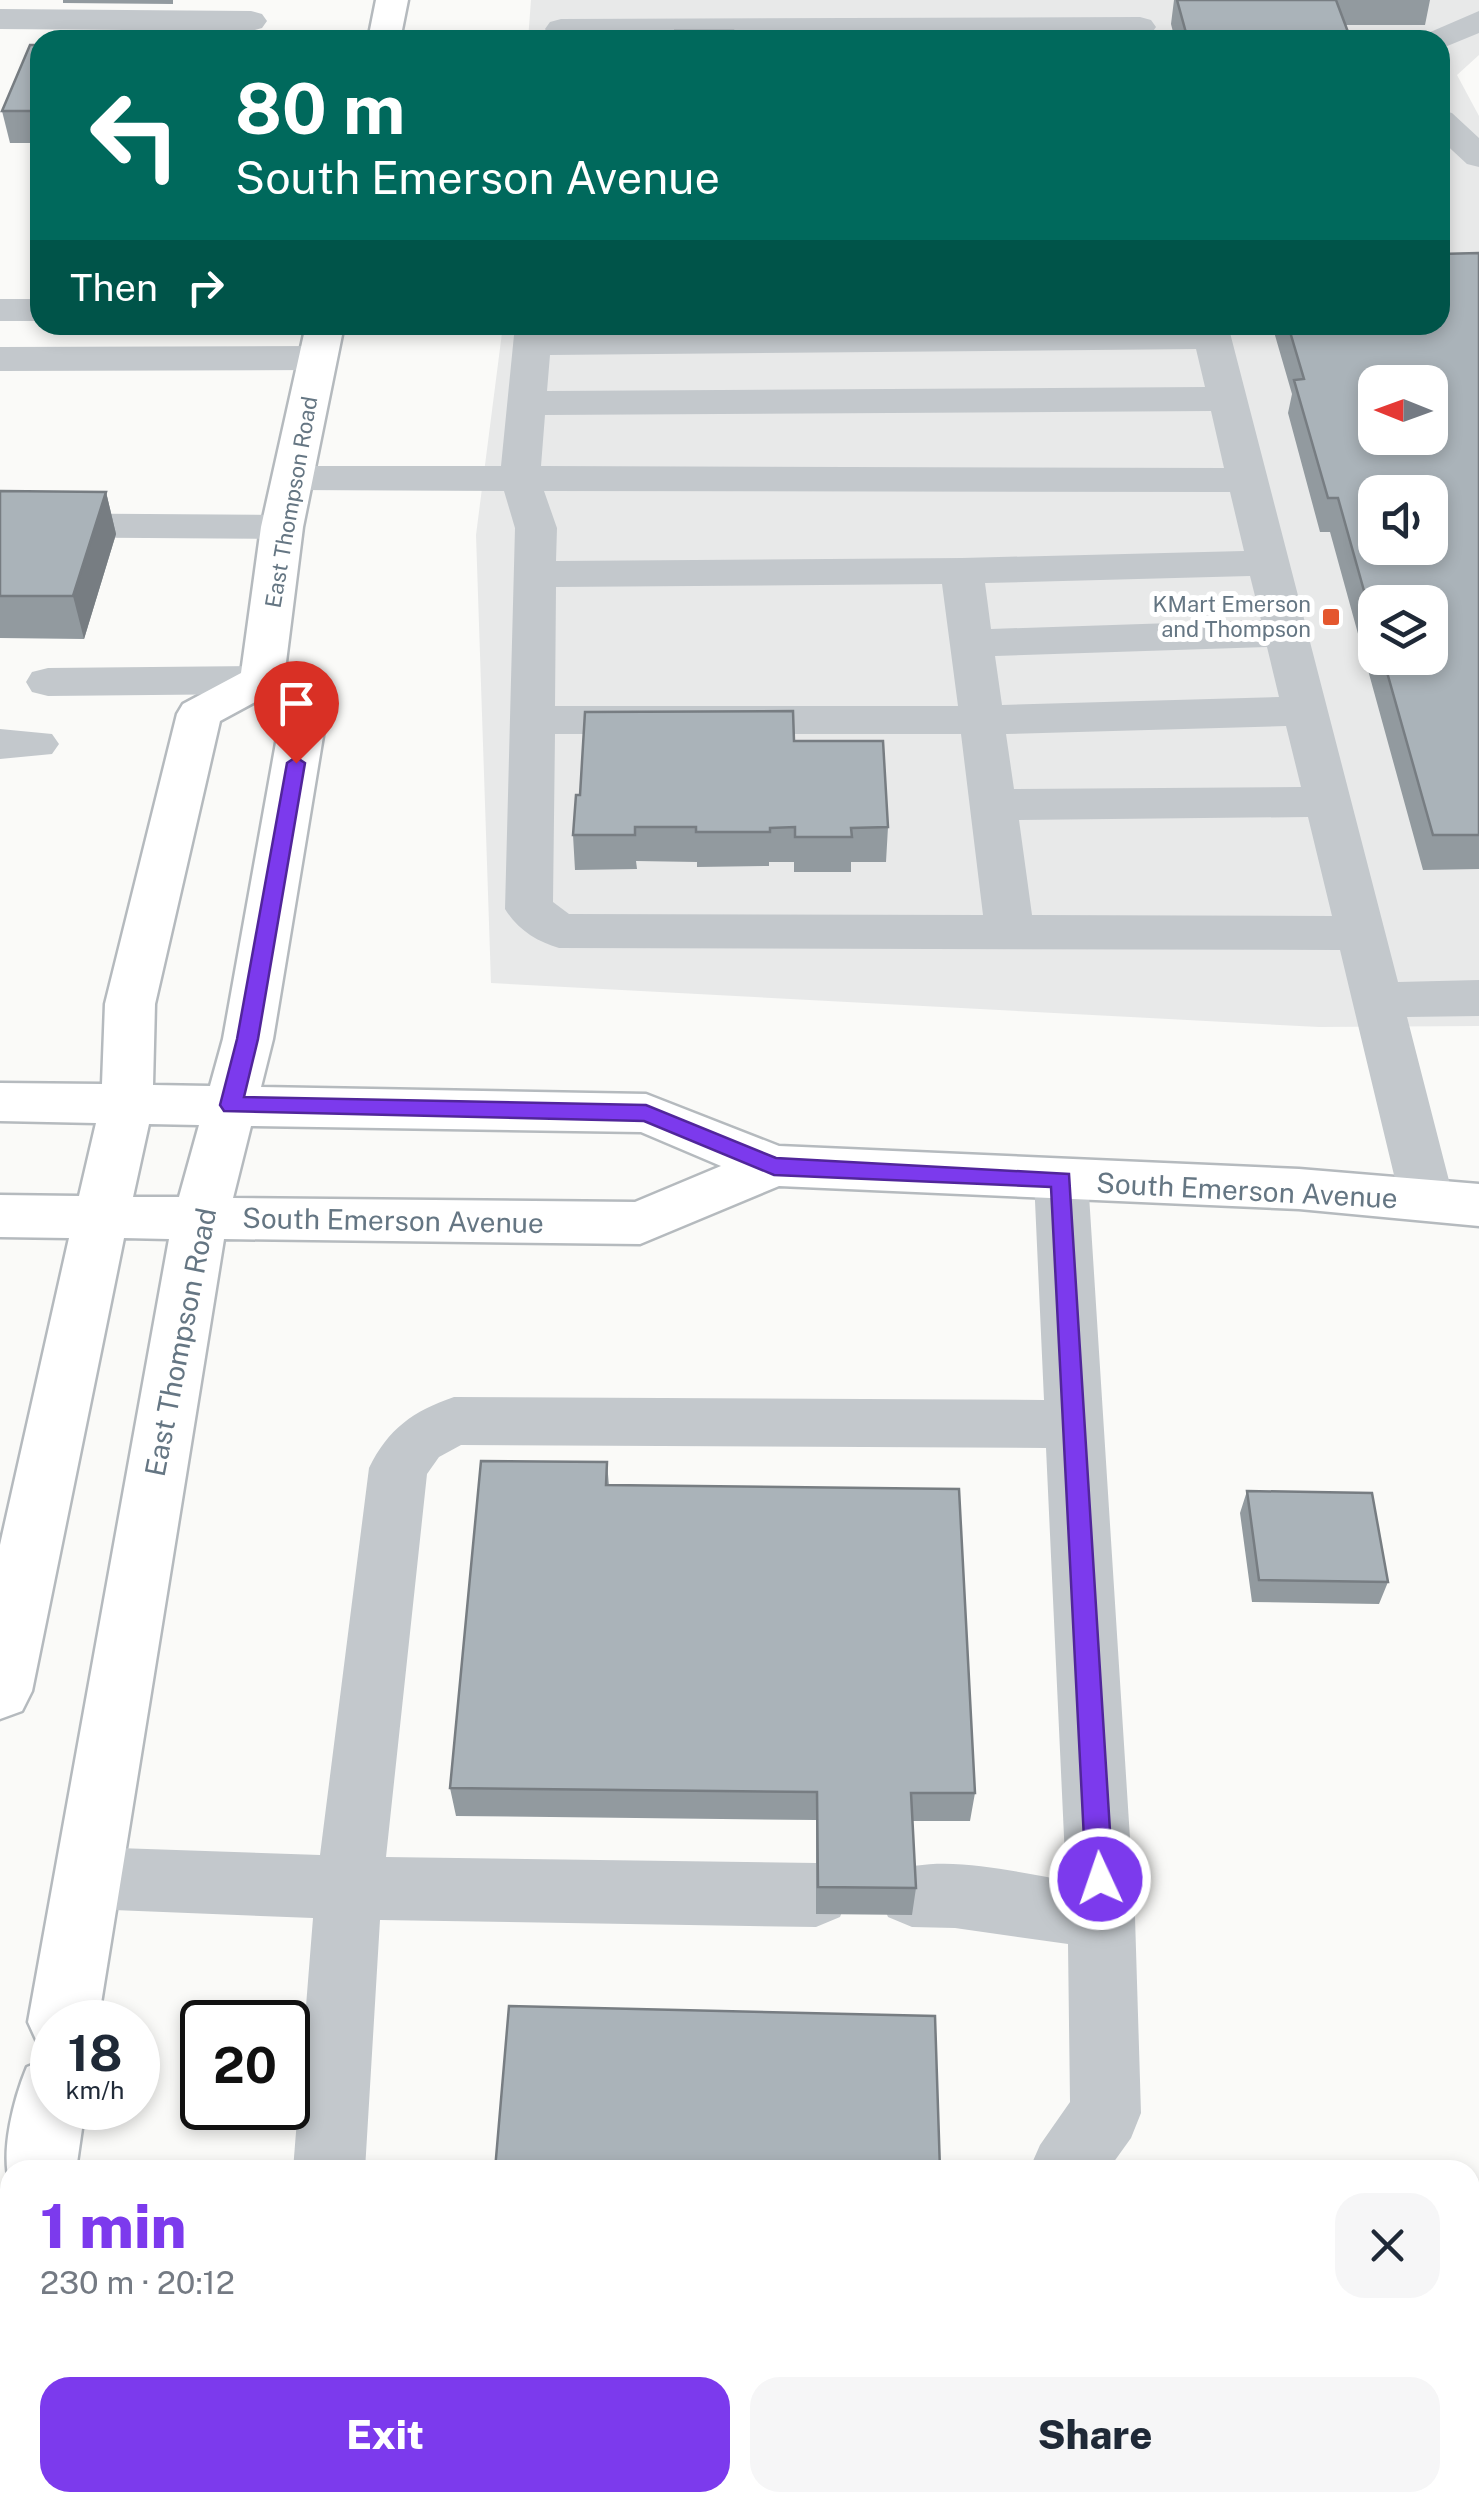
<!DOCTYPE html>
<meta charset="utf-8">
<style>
:root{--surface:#fff;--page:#f6f6f7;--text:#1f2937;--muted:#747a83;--accent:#7c3aed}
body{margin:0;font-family:"Public Sans",sans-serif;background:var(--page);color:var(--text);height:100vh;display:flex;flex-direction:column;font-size:38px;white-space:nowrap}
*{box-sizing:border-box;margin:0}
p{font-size:32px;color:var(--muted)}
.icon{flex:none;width:55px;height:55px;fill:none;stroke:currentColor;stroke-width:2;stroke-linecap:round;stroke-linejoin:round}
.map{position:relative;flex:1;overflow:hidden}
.drawer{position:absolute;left:0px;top:2160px;width:1480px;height:352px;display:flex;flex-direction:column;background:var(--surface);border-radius:30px 30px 0 0;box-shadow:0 5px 15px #0003}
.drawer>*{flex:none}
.top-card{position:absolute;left:30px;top:30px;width:1420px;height:305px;border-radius:30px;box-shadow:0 5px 15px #0003;background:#00695c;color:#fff;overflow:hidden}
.needle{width:65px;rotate:271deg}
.tools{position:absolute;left:1358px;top:365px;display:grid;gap:20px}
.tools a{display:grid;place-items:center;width:90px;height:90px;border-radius:20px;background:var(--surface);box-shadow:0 5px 15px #0003;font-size:50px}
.speed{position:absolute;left:30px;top:2000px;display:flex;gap:20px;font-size:50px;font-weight:700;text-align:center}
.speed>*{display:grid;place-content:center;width:130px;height:130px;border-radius:50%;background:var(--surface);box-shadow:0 5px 15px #0003;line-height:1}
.speed small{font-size:25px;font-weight:400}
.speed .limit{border:5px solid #111;border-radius:15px;background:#fff;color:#111}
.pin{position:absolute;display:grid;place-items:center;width:85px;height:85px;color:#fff;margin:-102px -42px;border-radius:50% 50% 50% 0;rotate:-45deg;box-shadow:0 0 10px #0007}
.pin .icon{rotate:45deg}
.me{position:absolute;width:110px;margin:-55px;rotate:357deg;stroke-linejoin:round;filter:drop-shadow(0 0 8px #0008)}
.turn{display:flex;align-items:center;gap:35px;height:210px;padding:0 40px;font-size:45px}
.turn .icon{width:130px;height:130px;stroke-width:2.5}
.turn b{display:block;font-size:70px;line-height:85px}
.then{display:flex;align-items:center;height:95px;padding:0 40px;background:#0003;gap:20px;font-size:38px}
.round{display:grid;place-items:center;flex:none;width:105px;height:105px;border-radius:30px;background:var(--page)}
.overview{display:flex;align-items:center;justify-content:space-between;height:170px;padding:0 40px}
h1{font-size:60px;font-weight:800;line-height:75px;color:var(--accent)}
.primary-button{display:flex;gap:20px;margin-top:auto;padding:20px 40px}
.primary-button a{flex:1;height:115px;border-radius:30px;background:var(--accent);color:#fff;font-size:40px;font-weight:800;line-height:115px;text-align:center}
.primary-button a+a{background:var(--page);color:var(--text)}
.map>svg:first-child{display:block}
.built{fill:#e8e9e9;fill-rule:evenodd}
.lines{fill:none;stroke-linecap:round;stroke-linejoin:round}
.major-casing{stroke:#b5babe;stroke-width:5}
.minor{fill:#c3c8cc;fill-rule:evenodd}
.major{fill:#fff;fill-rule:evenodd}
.wall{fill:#929a9f;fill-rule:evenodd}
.shaded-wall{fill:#777d82}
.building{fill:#aab3b9;stroke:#777d82;stroke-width:2.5;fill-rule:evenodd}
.route{fill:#7c3aed;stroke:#51269a;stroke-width:2.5}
.poi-dot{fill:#e4572e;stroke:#fff;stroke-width:4}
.labels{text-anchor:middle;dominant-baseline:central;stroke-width:10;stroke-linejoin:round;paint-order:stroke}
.far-street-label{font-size:22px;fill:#657683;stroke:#fff}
.far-poi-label{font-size:22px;fill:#657683;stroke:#fff;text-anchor:end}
.street-label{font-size:28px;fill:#657683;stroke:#fff}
</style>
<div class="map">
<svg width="1479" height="2512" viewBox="0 0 1479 2512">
<rect width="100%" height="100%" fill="#fafaf8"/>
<path class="built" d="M531 0H1479V55L1457 75 1479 116V1026L1319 1027 491 983 476 535 503 325H1440V40H528ZM1375 382H1430V438H1375ZM1375 492H1430V548H1375ZM1375 602H1430V658H1375Z"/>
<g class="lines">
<g class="major-casing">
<path id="major" d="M376 0H408L400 40H368Z
M306 325H344L303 527 284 678 325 724 273 1039 261 1087 646 1094 779 1146 1299 1169 1479 1184V1226L1299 1209 779 1186 640 1244 224 1239 98 2022H52V2052L39 2046 28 2022 169 1239 124 1238 32 1691 22 1711 0 1719V1545L69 1238 0 1237V1195L79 1196 96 1123 0 1121V1083L102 1084 105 1004 177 714 183 704 241 673 261 527ZM257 701 279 726 223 1039 210 1086 153 1085 155 1004 220 721ZM149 1124 199 1125 179 1197H133ZM251 1126 641 1132 721 1166 635 1202 233 1198Z
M52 2057V2108H85L76 2170H10V2184C0 2152 14 2098 27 2067Z
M10 2326V2462L0 2466V2330Z"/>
</g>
<path class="minor" d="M0 9 251 11 262 14 267 21 262 28 251 31 0 29Z
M1479 11V33L1440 49V40H1423L1428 33Z
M1140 17 1151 20 1156 27 1151 34 561 39 550 36 545 29 550 22 561 19Z
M1440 110 1452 113 1479 138V167L1467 164 1440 139Z
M0 299H40V321H0Z
M515 325H553L552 332 1228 325 1398 982 1479 980V1016L1407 1017 1454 1200 1446 1215 1427 1221 1408 1215 1400 1200 1340 950 559 948C537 942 517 929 505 909L515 528 504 491 293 490 279 487 273 478 279 469 293 466H501ZM1196 349 1205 387 547 391 550 355ZM1211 411 1224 468 541 466 545 415ZM544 491 1230 492 1244 551 962 558 556 561 557 528ZM1250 576 1261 620 991 629 985 583ZM942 584 958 706H555L556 587ZM1267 647 1279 697 1002 705 995 656ZM1286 726 1301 787 1014 789 1006 734ZM555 734H961L983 915 569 914 553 902ZM1308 817 1332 916 1032 915 1019 820Z
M318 346 332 350 337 358 332 366 318 370 0 371V347Z
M0 513 282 515 297 518 303 527 297 536 282 539 0 537Z
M262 666 278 670 284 680 278 690 262 694 48 696 32 692 26 682 32 672 48 668Z
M0 729 52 734 59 744 52 754 0 759Z
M1061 1159 1080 1165 1088 1179 1135 1917 1141 2113 1131 2138 1108 2170H1029L1040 2145 1070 2102 1068 1944 955 1928 912 1927 888 1917 879 1895 888 1873C942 1852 1010 1872 1066 1880L1046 1448 461 1445 439 1457 427 1474 386 1857 816 1863 840 1873 849 1895 840 1917 816 1927 380 1920 365 2170H293L313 1918 89 1909 65 1900 56 1878 65 1856 89 1847 320 1855 369 1468C388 1429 413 1411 454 1397L1044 1400 1034 1179 1042 1165Z
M269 2502H347L350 2512H272Z
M908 2502H987L983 2512H904Z"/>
<use href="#major" class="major"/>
</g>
<path class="wall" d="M63 0H209H173V4L63 3Z
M1174 0H1430L1425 25H1345L1351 40H1175L1171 24Z
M40 45V143H10L2 111Z
M1479 253V869L1423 870 1330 532H1320L1288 413 1292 394 1272 325H1440ZM1375 602 1430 658H1375Z
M0 491 106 492 116 534 84 639 0 638Z
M794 741 888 827 886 862H851V872H794V862H769V866L697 867V862L636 861 637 869 575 870 573 835 580 795Z
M607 1462 609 1486 975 1793 970 1821H912L916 1888 912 1915 816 1914V1820L456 1816 450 1788Z
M1247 1491 1388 1582 1379 1604 1252 1602 1240 1513Z
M1390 2502H1470L1479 2512H1392Z"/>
<path class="shaded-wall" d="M106 492 116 534 84 639 73 596Z"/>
<path class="building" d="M1177 0H1336L1351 40H1188Z
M675 31H733V37L785 38V40H644V36H674Z
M30 45H40V111H2Z
M1479 253V835H1433L1383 658H1430V602H1375V630L1338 498H1328L1294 380 1304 379 1288 325H1440V254ZM1375 382H1430V438H1375ZM1375 492H1430V548H1375Z
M0 491 106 492 73 596H0Z
M793 711 794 741H883L888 827 851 828 852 837H795V827L770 828V832H696V827H635V835H573L576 795H580L585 712Z
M481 1461 607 1462 606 1485 959 1489 975 1793H911L916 1888 818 1887 817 1792 450 1788Z
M1247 1491 1372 1493 1388 1582 1259 1580Z
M509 2006 935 2016 940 2170H495Z
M1470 2406H1479V2512H1410L1409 2502H1470Z"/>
<path class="route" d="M296 757 305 763 258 1039 244 1097 646 1105 776 1158 1069 1174 1113 1879 1109 1888 1100 1892 1090 1888 1086 1879 1051 1187 774 1175 644 1121 224 1111 220 1105 237 1039 287 763Z"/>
<rect class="poi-dot" x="1321" y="607" width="20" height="20" rx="5"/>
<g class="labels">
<g class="far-street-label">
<text transform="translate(291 502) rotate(-80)">East Thompson Road</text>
</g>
<g class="far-poi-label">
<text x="1311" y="604">KMart Emerson<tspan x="1311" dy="25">and Thompson</tspan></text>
</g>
<g class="street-label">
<text transform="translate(1247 1190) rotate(3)">South Emerson Avenue</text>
<text transform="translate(393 1220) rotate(1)">South Emerson Avenue</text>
<text transform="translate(180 1342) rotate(-79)">East Thompson Road</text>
</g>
</g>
</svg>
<div class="tools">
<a><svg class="needle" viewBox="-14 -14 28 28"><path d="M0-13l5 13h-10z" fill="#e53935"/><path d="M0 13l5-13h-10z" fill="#747a83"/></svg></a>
<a><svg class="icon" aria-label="sound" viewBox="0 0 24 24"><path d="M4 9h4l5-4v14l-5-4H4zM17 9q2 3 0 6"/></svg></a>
<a><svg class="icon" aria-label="layers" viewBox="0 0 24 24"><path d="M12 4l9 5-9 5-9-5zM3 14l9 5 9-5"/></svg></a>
</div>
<div class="speed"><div>18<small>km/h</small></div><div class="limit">20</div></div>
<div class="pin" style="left:296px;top:763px;background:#d93025"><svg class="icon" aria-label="arrive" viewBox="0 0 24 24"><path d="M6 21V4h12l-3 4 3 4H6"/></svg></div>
<svg class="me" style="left:1100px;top:1879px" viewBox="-20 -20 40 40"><circle r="17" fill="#7c3aed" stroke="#fff" stroke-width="3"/><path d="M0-11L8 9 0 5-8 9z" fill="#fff"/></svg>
<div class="top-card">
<div class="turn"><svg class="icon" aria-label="left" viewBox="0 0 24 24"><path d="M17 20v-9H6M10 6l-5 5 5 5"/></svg><div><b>80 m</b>South Emerson Avenue</div></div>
<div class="then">Then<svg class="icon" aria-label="right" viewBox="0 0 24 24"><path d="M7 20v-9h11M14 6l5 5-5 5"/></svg></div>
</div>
<section class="drawer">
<div class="overview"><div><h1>1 min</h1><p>230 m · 20:12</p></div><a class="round"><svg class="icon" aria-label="close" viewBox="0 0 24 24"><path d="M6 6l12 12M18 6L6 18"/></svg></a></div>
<div class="primary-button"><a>Exit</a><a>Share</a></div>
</section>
</div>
